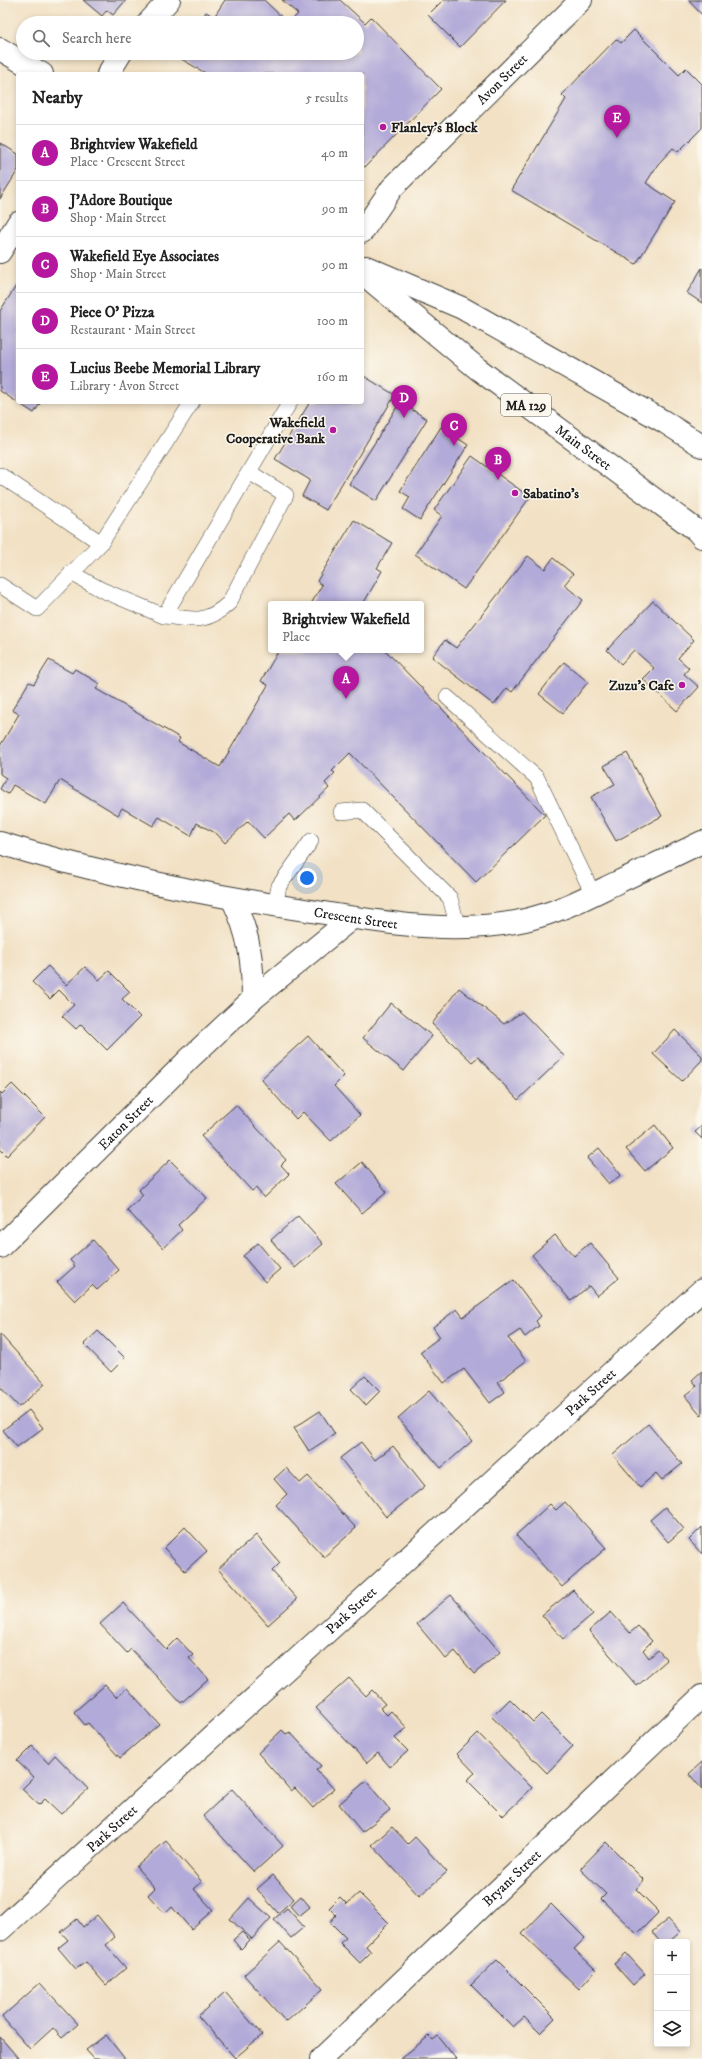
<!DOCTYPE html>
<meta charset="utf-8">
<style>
:root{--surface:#fff;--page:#f2f2f2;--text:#222;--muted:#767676;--line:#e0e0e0;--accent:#b5179e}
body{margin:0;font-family:"IM FELL DW Pica",serif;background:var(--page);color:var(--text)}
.controls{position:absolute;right:12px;bottom:12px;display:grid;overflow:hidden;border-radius:4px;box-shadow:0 2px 6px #0003}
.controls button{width:36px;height:36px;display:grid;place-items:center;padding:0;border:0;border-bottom:1px solid var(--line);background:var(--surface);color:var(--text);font:20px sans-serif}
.you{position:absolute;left:307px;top:878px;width:14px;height:14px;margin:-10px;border:3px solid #fff;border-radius:50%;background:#1a73e8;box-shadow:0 0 0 6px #1a73e833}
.badge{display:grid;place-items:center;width:26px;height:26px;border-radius:50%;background:var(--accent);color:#fff;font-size:13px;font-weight:700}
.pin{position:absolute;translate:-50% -33px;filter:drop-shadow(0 1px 2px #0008)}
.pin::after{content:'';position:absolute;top:21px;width:14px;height:12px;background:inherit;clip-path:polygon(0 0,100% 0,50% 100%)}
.popup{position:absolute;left:268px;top:601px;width:156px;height:52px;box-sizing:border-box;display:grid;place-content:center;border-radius:4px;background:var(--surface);filter:drop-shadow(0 1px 3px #0005);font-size:13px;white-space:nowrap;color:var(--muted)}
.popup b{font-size:15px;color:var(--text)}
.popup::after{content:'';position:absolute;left:50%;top:100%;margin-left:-8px;border:8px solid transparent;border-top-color:var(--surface)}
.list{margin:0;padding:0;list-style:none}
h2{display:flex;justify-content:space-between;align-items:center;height:52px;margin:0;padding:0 16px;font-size:17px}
h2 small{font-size:13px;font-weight:400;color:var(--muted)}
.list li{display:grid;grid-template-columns:26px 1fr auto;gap:12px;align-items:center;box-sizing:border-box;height:56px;padding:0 16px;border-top:1px solid var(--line)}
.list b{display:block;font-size:15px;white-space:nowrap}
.list p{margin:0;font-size:13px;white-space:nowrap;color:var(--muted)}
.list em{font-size:13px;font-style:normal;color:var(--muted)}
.icon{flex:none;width:22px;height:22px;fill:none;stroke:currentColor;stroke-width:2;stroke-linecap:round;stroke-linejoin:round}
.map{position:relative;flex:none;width:702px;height:2059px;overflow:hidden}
.search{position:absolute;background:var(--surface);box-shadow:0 2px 6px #0003;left:16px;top:16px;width:348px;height:44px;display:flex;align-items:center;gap:10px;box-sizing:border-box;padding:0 14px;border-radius:22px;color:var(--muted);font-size:15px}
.panel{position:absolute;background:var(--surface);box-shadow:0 2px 6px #0003;left:16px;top:72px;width:348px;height:332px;border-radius:4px}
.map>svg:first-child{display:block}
.building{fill:#b2aad8}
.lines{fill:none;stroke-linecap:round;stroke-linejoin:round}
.lane-casing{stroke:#3c3a35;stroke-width:16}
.street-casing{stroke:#3c3a35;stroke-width:24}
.secondary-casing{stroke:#3c3a35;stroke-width:24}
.primary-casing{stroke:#3c3a35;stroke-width:24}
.lane{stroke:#fff;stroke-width:15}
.street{stroke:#fff;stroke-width:22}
.secondary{stroke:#fff;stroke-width:22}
.primary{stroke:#fff;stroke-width:22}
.poi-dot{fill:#b5179e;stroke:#fbf7ec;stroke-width:1.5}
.labels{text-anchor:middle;stroke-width:3;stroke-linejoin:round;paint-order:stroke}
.shield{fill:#fbf7ec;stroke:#5f5e5a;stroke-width:1}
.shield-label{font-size:13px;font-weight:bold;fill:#1c1c1c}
.street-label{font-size:14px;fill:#1c1c1c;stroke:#fbf7ec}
.poi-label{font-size:14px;font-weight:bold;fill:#1c1c1c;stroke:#fbf7ec;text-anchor:start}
</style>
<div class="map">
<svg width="702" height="2059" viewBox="0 0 702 2059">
<rect width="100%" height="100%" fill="#fbf7ec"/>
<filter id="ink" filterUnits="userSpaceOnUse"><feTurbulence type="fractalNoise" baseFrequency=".025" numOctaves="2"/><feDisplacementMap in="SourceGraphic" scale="8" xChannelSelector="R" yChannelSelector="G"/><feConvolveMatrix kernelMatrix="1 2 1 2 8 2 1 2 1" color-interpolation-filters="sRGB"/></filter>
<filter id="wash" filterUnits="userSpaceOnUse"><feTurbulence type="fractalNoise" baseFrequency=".012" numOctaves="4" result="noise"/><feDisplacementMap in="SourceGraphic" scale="16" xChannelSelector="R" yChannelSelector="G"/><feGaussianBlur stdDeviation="0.9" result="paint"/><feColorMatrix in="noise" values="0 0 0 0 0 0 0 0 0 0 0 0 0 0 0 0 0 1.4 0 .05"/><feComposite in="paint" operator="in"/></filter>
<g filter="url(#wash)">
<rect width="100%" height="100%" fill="#f2e1c4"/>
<g id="blocks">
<path class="building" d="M 83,0 L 126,0 L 113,15 L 107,10 L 102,16 Z
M 225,0 L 264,0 L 288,23 L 200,23 L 206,12 L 214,17 Z
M 282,0 L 340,0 L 365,23 L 371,17 L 441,89 L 365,167 L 362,165 L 362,74 L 207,74 L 178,57 L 181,53 L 357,53 L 357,23 L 289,23 L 298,14 Z
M 443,0 L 506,0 L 460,47 L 428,15 Z
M 688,0 L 702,0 L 702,15 Z
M 634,30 L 679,75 L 686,68 L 702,84 L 702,128 L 678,152 L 673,148 L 658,164 L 646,183 L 675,202 L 636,264 L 511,190 L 566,99 L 562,95 L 616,39 L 621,43 Z
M 0,143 L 18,154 L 18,170 L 0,199 Z
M 702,268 L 702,303 L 687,293 Z
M 18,283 L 18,402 L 41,402 L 34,413 L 0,391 L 0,311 Z
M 362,375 L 395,395 L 326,510 L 302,496 L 310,480 L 275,459 L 310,402 L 362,402 Z
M 400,402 L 427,419 L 376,501 L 349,484 Z
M 441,427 L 468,445 L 420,520 L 403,509 L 410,497 L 400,491 Z
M 472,456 L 530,497 L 464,589 L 415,554 L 442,516 L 434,510 Z
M 354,520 L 392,543 L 377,568 L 382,571 L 363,604 L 311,604 L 322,585 L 317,581 Z
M 528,556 L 545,569 L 553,558 L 573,574 L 564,585 L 583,600 L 512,692 L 507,688 L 494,705 L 432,657 L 445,640 L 456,648 Z
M 653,601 L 694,640 L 678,658 L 689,668 L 684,674 L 699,687 L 677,711 L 643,679 L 654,668 L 634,650 L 621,664 L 607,650 Z
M 279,650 L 385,650 L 545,815 L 476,882 L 350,753 L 332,771 L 335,773 L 325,783 L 329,788 L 295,821 L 289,814 L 264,838 L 248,821 L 225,843 L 217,834 L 197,823 L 191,836 L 159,817 L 153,826 L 122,808 L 118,815 L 60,780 L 46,804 L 13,785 L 8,794 L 0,789 L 6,778 L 0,774 L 0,746 L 19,714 L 12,710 L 29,682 L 34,684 L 49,660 L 72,673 L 75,669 L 100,684 L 96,689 L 180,738 L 178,742 L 220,767 L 268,685 L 261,681 Z
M 564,662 L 588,682 L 563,713 L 539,694 Z
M 627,753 L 662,816 L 616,841 L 591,797 L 615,784 L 604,766 Z
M 48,966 L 66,985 L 85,967 L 99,980 L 109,971 L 130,992 L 122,999 L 140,1017 L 107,1050 L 81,1024 L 76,1029 L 62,1016 L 74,1005 L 59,990 L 50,999 L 32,982 Z
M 459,988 L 504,1024 L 522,1012 L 564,1056 L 518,1100 L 478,1057 L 472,1062 L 432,1024 Z
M 391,1003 L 432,1036 L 404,1071 L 363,1038 Z
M 675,1030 L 702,1056 L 702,1060 L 682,1081 L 653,1054 Z
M 308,1036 L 344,1076 L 334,1086 L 360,1115 L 331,1141 L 303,1112 L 296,1119 L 261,1079 Z
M 12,1084 L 45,1117 L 7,1156 L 0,1149 L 0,1092 L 2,1094 Z
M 236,1105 L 286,1160 L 281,1165 L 289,1174 L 264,1198 L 256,1188 L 252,1191 L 201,1136 Z
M 655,1125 L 673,1148 L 645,1171 L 626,1149 Z
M 702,1126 L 702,1139 L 695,1132 Z
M 599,1148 L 621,1175 L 609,1184 L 587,1158 Z
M 170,1160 L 207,1198 L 178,1225 L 182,1230 L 163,1248 L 127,1210 L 143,1195 L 139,1190 Z
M 362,1162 L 387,1192 L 362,1213 L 336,1184 Z
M 298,1216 L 323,1244 L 295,1268 L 271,1240 Z
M 555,1235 L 574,1256 L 590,1243 L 619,1278 L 597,1296 L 589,1286 L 571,1301 L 532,1255 Z
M 93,1240 L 119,1270 L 97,1290 L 92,1285 L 75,1301 L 57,1282 L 75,1266 L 70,1260 Z
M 258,1243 L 280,1269 L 265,1282 L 243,1256 Z
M 514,1280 L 541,1316 L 536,1321 L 539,1326 L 525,1337 L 520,1330 L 508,1338 L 526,1361 L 498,1382 L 505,1392 L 490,1403 L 464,1369 L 444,1383 L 420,1352 L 440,1337 L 433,1327 L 457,1309 L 463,1317 Z
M 98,1331 L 125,1358 L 111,1372 L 84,1344 Z
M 0,1334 L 45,1384 L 19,1407 L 0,1387 Z
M 702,1371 L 702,1416 L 685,1396 L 697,1386 L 692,1380 Z
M 365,1376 L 380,1391 L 366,1405 L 351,1389 Z
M 429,1391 L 472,1441 L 441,1468 L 398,1418 Z
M 29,1410 L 43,1428 L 17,1447 L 3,1430 Z
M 320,1411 L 335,1434 L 309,1451 L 294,1428 Z
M 648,1424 L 682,1464 L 662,1480 L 656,1473 L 640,1487 L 613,1455 Z
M 361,1442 L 375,1460 L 393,1446 L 425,1486 L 386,1517 L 340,1458 Z
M 286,1468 L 300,1483 L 308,1476 L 356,1528 L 324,1557 L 276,1505 L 287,1494 L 274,1479 Z
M 565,1502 L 606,1548 L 562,1587 L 516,1535 L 550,1504 L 556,1510 Z
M 665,1507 L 684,1529 L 668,1542 L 650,1520 Z
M 185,1527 L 207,1551 L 185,1571 L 164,1548 Z
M 702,1527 L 702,1554 L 689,1540 Z
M 256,1535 L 280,1563 L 272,1571 L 297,1599 L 268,1625 L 218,1569 Z
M 573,1590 L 593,1614 L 563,1639 L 542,1615 Z
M 451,1595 L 500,1652 L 474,1674 L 455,1651 L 446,1659 L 417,1624 Z
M 123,1603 L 166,1649 L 177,1638 L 193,1655 L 189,1658 L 208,1679 L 181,1703 L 131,1649 L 127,1653 L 100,1624 Z
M 611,1612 L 630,1633 L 638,1626 L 652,1641 L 643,1650 L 649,1658 L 658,1650 L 667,1660 L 637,1686 L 589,1631 Z
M 349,1678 L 366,1696 L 372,1690 L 385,1704 L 380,1708 L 387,1715 L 391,1711 L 407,1728 L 395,1738 L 408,1751 L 390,1767 L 378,1753 L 367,1763 L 316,1708 Z
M 105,1685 L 116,1697 L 127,1688 L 159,1724 L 120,1758 L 88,1723 L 85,1725 L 74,1712 Z
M 510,1699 L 533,1722 L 541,1714 L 573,1746 L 547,1773 L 492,1717 Z
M 282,1730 L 286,1734 L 290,1732 L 321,1766 L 316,1770 L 334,1789 L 313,1808 L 295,1788 L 291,1791 L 258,1753 Z
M 478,1733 L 532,1788 L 503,1816 L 467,1780 L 475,1773 L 457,1754 Z
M 32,1746 L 48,1763 L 55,1755 L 88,1789 L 61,1814 L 45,1799 L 39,1805 L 22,1789 L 34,1777 L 17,1761 Z
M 702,1762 L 702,1789 L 689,1774 Z
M 366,1781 L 390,1810 L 362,1832 L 339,1804 Z
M 232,1789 L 283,1846 L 254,1872 L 203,1816 Z
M 392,1827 L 408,1844 L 415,1837 L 447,1872 L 419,1896 L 372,1845 Z
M 166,1841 L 202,1882 L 194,1889 L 213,1910 L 191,1929 L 172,1907 L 165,1914 L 148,1895 L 155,1888 L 136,1867 Z
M 606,1842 L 644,1880 L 636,1889 L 659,1912 L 637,1934 L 601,1899 L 606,1894 L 580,1869 Z
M 273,1875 L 294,1899 L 278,1913 L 257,1889 Z
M 359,1893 L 389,1923 L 366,1946 L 371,1952 L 360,1963 L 340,1943 L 346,1938 L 330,1922 L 336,1915 L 329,1908 L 340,1897 L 347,1904 Z
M 301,1896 L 310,1907 L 299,1916 L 290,1906 Z
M 249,1898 L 271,1918 L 252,1939 L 230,1919 Z
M 551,1904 L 585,1938 L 574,1949 L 596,1970 L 579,1989 L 522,1934 Z
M 287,1908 L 304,1927 L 291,1938 L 274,1919 Z
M 97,1915 L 115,1937 L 106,1945 L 126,1968 L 106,1985 L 86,1962 L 76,1969 L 58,1948 L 68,1940 L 61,1932 L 77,1919 L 83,1927 Z
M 668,1919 L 680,1932 L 669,1942 L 660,1942 L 652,1932 Z
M 242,1932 L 250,1940 L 241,1949 L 233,1940 Z
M 280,1942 L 323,1989 L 286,2022 L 244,1975 Z
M 626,1953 L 645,1974 L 633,1985 L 614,1964 Z
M 497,1960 L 555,2018 L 540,2033 L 524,2017 L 513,2027 L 471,1985 Z
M 40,1983 L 78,2024 L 62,2038 L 53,2028 L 30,2049 L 2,2017 Z
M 225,1992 L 262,2035 L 235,2058 L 198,2016 Z
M 106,2035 L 125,2059 L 94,2059 L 86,2050 Z
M 429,2036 L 433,2040 L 438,2036 L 456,2059 L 400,2059 Z
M 0,2037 L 19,2059 L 0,2059 Z"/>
</g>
</g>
<g filter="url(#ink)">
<use href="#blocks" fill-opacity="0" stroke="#3c3a35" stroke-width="1"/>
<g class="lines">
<g class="lane-casing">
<path id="lane" d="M 0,475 L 101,543
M 71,573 L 102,590 L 164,616 L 290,402
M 0,585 L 37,609 L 101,543 L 192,402
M 164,616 C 193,619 205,625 229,603 L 286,495 L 249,472
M 447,697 L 537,778 L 593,894
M 341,812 L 362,810 L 450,898 L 458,928
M 275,906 L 279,886 L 311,841"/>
</g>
<g class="street-casing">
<g id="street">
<path d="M 148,23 L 169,0"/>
<path d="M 108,74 L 121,53"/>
<path id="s1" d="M 362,232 L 392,188 L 581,0"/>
<path d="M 0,252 L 18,223"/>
<path d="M 233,900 C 249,934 253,961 253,999"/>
<path id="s2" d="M 0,1247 L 190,1058 L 253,999 L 352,918"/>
<path id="s3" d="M 0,1930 L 702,1290"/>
<path id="s4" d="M 321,2059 L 702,1696"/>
</g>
</g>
<g class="secondary-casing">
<g id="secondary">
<path id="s5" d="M 0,843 C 102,875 206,895 311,911 C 382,922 453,936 525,920 C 557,913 587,897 616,883 C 645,869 674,856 702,842"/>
</g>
</g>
<g class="primary-casing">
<g id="primary">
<path d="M 0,49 L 42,74"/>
<path d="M 366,267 L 462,308 L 663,421 L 702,446"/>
<path id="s6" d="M 362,273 L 478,369 L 696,530 L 702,537"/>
</g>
</g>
<use href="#lane" class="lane"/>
<use href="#street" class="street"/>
<use href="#secondary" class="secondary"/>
<use href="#primary" class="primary"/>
</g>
</g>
<g class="poi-dot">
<circle cx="383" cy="127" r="4"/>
<circle cx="333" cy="430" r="4"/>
<circle cx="515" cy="493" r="4"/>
<circle cx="682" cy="685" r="4"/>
</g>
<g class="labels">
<rect class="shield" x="501" y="394" width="50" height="22" rx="3"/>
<g class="shield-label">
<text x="526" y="410">MA 129</text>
</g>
<g class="street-label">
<text dy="5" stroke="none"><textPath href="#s1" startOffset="208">Avon Street</textPath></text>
<text dy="5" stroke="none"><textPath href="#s6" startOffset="282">Main Street</textPath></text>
<text dy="5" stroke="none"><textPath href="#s5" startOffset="364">Crescent Street</textPath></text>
<text dy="5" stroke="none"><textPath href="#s2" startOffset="177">Eaton Street</textPath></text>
<text dy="5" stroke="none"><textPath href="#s3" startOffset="799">Park Street</textPath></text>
<text dy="5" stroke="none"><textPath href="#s3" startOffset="475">Park Street</textPath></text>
<text dy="5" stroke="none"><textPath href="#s3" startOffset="151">Park Street</textPath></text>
<text dy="5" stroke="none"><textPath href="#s4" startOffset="263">Bryant Street</textPath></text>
</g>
<g class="poi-label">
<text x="391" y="132">Flanley's Block</text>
<text x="325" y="427" text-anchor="end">Wakefield<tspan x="325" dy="16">Cooperative Bank</tspan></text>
<text x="523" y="498">Sabatino's</text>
<text x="674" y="690" text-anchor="end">Zuzu's Cafe</text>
</g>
</g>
</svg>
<div class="controls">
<button>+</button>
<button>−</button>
<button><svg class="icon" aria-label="layers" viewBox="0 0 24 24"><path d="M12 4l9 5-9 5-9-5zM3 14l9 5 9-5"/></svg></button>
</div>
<div class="you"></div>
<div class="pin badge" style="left:346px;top:699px">A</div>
<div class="popup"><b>Brightview Wakefield</b>Place</div>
<div class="pin badge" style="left:498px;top:480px">B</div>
<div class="pin badge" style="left:454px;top:446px">C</div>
<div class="pin badge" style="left:404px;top:418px">D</div>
<div class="pin badge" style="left:617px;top:138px">E</div>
<div class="search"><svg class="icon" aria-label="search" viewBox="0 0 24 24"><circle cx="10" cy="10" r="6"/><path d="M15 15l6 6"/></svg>Search here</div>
<section class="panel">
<h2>Nearby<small>5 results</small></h2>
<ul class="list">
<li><span class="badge">A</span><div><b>Brightview Wakefield</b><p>Place · Crescent Street</p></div><em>40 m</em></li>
<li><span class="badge">B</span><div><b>J'Adore Boutique</b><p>Shop · Main Street</p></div><em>90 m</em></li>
<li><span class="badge">C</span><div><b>Wakefield Eye Associates</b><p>Shop · Main Street</p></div><em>90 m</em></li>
<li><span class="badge">D</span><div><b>Piece O' Pizza</b><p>Restaurant · Main Street</p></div><em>100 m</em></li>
<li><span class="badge">E</span><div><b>Lucius Beebe Memorial Library</b><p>Library · Avon Street</p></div><em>160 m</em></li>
</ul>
</section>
</div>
